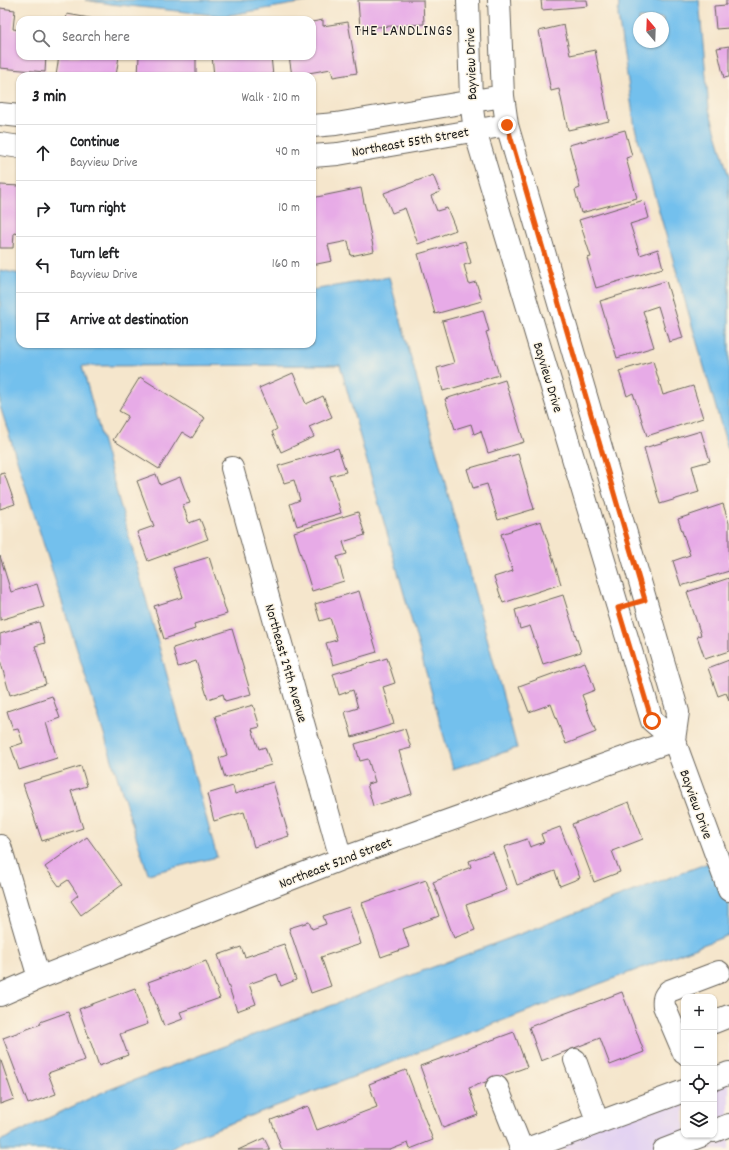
<!DOCTYPE html>
<meta charset="utf-8">
<style>
:root{--surface:#fff;--page:#f6f6f6;--text:#202124;--muted:#757577;--line:#e0e0e0}
body{margin:0;font-family:Dekko,sans-serif;background:var(--page);color:var(--text)}
.controls{position:absolute;right:12px;bottom:12px;display:grid;overflow:hidden;border-radius:8px;box-shadow:0 1px 3px #0004}
.controls button{width:36px;height:36px;display:grid;place-items:center;padding:0;border:0;border-bottom:1px solid var(--line);background:var(--surface);color:var(--text);font:20px sans-serif}
.compass{position:absolute;left:633px;top:12px;width:36px;height:36px;border-radius:50%;background:var(--surface);box-shadow:0 1px 3px #0004;rotate:341deg}
.stop{position:absolute;width:12px;height:12px;margin:-9px;border:3px solid #ea580c;border-radius:50%;background:#fff}
.stop.end{background:#ea580c;border-color:#fff;box-shadow:0 1px 4px #0008}
.list{margin:0;padding:0;list-style:none}
h2{display:flex;justify-content:space-between;align-items:center;height:52px;margin:0;padding:0 16px;font-size:17px}
h2 small{font-size:13px;font-weight:400;color:var(--muted)}
.list li{display:grid;grid-template-columns:26px 1fr auto;gap:12px;align-items:center;box-sizing:border-box;height:56px;padding:0 16px;border-top:1px solid var(--line)}
.list b{display:block;font-size:15px;white-space:nowrap}
.list p{margin:0;font-size:13px;white-space:nowrap;color:var(--muted)}
.list em{font-size:13px;font-style:normal;color:var(--muted)}
.icon{flex:none;width:22px;height:22px;fill:none;stroke:currentColor;stroke-width:2;stroke-linecap:round;stroke-linejoin:round}
.map{position:relative;flex:none;width:729px;height:1150px;overflow:hidden}
.search{position:absolute;background:var(--surface);box-shadow:0 1px 3px #0004;left:16px;top:16px;width:300px;height:44px;display:flex;align-items:center;gap:10px;box-sizing:border-box;padding:0 14px;border-radius:12px;color:var(--muted);font-size:15px}
.panel{position:absolute;background:var(--surface);box-shadow:0 1px 3px #0004;left:16px;top:72px;width:300px;height:276px;border-radius:12px}
.map>svg:first-child{display:block}
.built{fill:#e3d3f2}
.water{fill:#73c0ed;stroke:#486e84;fill-rule:evenodd}
.building{fill:#e7abe7}
.lines{fill:none;stroke-linecap:round;stroke-linejoin:round}
.minor-casing{stroke:#68635a;stroke-width:24}
.minor{stroke:#fff;stroke-width:22}
.route{stroke:#ea580c;stroke-width:5}
.labels{text-anchor:middle;stroke-width:3;stroke-linejoin:round;paint-order:stroke}
.street-label{font-size:14px;fill:#1c1c1c;stroke:#fcf5e5}
.neighbourhood-label{font-size:15px;letter-spacing:1px;fill:#1c1c1c;stroke:#fcf5e5}
</style>
<div class="map">
<svg width="729" height="1150" viewBox="0 0 729 1150">
<rect width="100%" height="100%" fill="#fcf5e5"/>
<filter id="ink" filterUnits="userSpaceOnUse"><feTurbulence type="fractalNoise" baseFrequency=".025" numOctaves="2"/><feDisplacementMap in="SourceGraphic" scale="8" xChannelSelector="R" yChannelSelector="G"/><feConvolveMatrix kernelMatrix="1 2 1 2 8 2 1 2 1" color-interpolation-filters="sRGB"/></filter>
<filter id="wash" filterUnits="userSpaceOnUse"><feTurbulence type="fractalNoise" baseFrequency=".012" numOctaves="4" result="noise"/><feDisplacementMap in="SourceGraphic" scale="16" xChannelSelector="R" yChannelSelector="G"/><feGaussianBlur stdDeviation="0.9" result="paint"/><feColorMatrix in="noise" values="0 0 0 0 0 0 0 0 0 0 0 0 0 0 0 0 0 1.4 0 .05"/><feComposite in="paint" operator="in"/></filter>
<g filter="url(#wash)">
<rect width="100%" height="100%" fill="#f5e6cc"/>
<path class="built" d="M 729,1075 L 729,1150 L 524,1150 L 684,1091 L 684,1135 L 714,1135 L 714,1080 Z"/>
<path class="water" d="M 85,0 L 317,0 L 224,16 L 111,4 Z
M 619,0 L 699,0 L 709,109 L 729,177 L 729,453 L 635,128 L 618,15 ZM 639,18 L 663,18 L 663,42 L 639,42 Z
M 0,270 L 20,274 L 20,344 L 312,344 L 312,290 L 389,277 L 517,748 L 453,769 L 340,365 L 82,366 L 217,857 L 148,874 L 0,406 Z
M 729,855 L 729,935 L 181,1142 L 170,1150 L 0,1150 L 0,1141 L 103,1092 Z"/>
<g id="blocks">
<path class="building" d="M 358,0 L 423,0 L 424,24 L 360,28 Z
M 541,0 L 587,0 L 588,6 L 542,10 Z
M 726,0 L 729,0 L 729,28 L 716,29 L 714,6 L 726,5 Z
M 0,8 L 15,10 L 13,29 L 20,30 L 20,56 L 46,56 L 45,72 L 0,68 Z
M 67,14 L 95,19 L 95,20 L 66,20 Z
M 323,20 L 323,26 L 348,22 L 357,73 L 333,77 L 331,69 L 292,76 L 289,56 L 312,56 L 312,22 Z
M 564,25 L 570,55 L 595,50 L 609,121 L 568,130 L 559,89 L 551,91 L 539,31 Z
M 729,46 L 729,77 L 724,78 L 717,48 Z
M 59,56 L 119,56 L 116,76 L 56,76 Z
M 139,56 L 196,56 L 196,76 L 138,76 Z
M 212,56 L 271,56 L 273,76 L 214,76 Z
M 625,130 L 632,156 L 626,158 L 637,198 L 581,213 L 575,190 L 580,188 L 569,145 Z
M 433,175 L 440,192 L 431,196 L 437,211 L 447,208 L 456,230 L 418,244 L 405,208 L 392,213 L 384,193 Z
M 0,185 L 20,186 L 20,234 L 14,233 L 13,248 L 0,248 Z
M 361,188 L 374,251 L 351,256 L 348,241 L 328,245 L 332,261 L 312,265 L 312,198 Z
M 644,200 L 649,218 L 630,224 L 640,255 L 658,249 L 663,268 L 596,288 L 587,258 L 591,257 L 579,220 Z
M 465,241 L 471,263 L 464,265 L 469,284 L 476,282 L 482,301 L 435,314 L 418,254 Z
M 666,281 L 683,338 L 669,342 L 658,306 L 643,311 L 654,347 L 617,358 L 600,301 Z
M 483,310 L 489,331 L 486,332 L 499,375 L 443,391 L 437,368 L 454,363 L 442,321 Z
M 653,361 L 663,395 L 693,386 L 703,418 L 647,436 L 633,393 L 627,396 L 619,371 Z
M 293,373 L 306,404 L 323,396 L 332,417 L 309,427 L 314,437 L 281,452 L 272,432 L 277,429 L 259,388 Z
M 140,377 L 205,418 L 192,438 L 182,432 L 159,469 L 113,440 L 128,416 L 119,411 Z
M 505,380 L 524,442 L 488,453 L 481,431 L 474,434 L 471,424 L 455,429 L 445,399 Z
M 701,431 L 710,461 L 692,466 L 699,492 L 660,504 L 644,448 Z
M 338,448 L 346,472 L 330,476 L 341,513 L 297,526 L 290,504 L 300,500 L 294,480 L 284,483 L 278,466 Z
M 518,454 L 534,509 L 498,520 L 487,484 L 473,488 L 467,469 Z
M 4,473 L 15,504 L 0,509 L 0,474 Z
M 156,474 L 160,485 L 180,477 L 190,503 L 183,505 L 189,523 L 200,519 L 208,539 L 148,561 L 137,532 L 154,526 L 137,481 Z
M 723,504 L 729,523 L 729,571 L 681,586 L 673,561 L 690,555 L 678,519 Z
M 358,512 L 365,535 L 343,542 L 347,554 L 337,557 L 344,581 L 312,591 L 294,532 Z
M 541,521 L 561,584 L 503,603 L 494,577 L 513,571 L 501,534 Z
M 0,556 L 11,592 L 37,584 L 44,607 L 0,620 Z
M 209,557 L 227,614 L 194,624 L 195,629 L 164,639 L 154,606 L 183,597 L 173,568 Z
M 729,578 L 729,651 L 705,659 L 697,636 L 701,635 L 687,592 Z
M 359,591 L 377,652 L 333,665 L 326,643 L 337,640 L 330,618 L 320,621 L 315,604 Z
M 563,595 L 581,652 L 543,664 L 530,626 L 520,629 L 515,610 Z
M 39,622 L 45,643 L 35,646 L 46,684 L 10,695 L 0,660 L 0,634 Z
M 232,629 L 251,694 L 225,701 L 223,694 L 208,699 L 196,661 L 178,667 L 173,648 Z
M 387,658 L 395,683 L 383,687 L 394,724 L 352,737 L 345,712 L 358,708 L 353,690 L 339,695 L 333,674 Z
M 729,660 L 729,700 L 726,693 L 718,696 L 708,668 Z
M 585,662 L 595,690 L 582,695 L 596,732 L 566,744 L 551,704 L 529,712 L 519,686 Z
M 52,696 L 60,718 L 46,723 L 57,758 L 19,770 L 11,747 L 23,743 L 18,729 L 13,730 L 7,711 Z
M 253,705 L 260,727 L 252,729 L 259,749 L 265,747 L 271,765 L 225,778 L 219,758 L 227,755 L 215,716 Z
M 405,729 L 411,748 L 399,751 L 412,794 L 373,806 L 367,784 L 375,782 L 368,759 L 360,761 L 355,744 Z
M 81,766 L 87,786 L 71,791 L 83,828 L 42,841 L 23,784 Z
M 273,782 L 289,836 L 254,847 L 244,812 L 214,821 L 207,794 L 233,786 L 235,794 Z
M 629,802 L 643,839 L 612,851 L 620,872 L 594,882 L 572,824 Z
M 560,827 L 580,878 L 560,886 L 555,871 L 517,885 L 504,847 L 527,839 L 530,847 L 544,842 L 541,834 Z
M 87,837 L 122,885 L 81,915 L 71,901 L 78,895 L 68,880 L 59,886 L 45,867 Z
M 493,852 L 507,890 L 466,905 L 475,930 L 454,938 L 433,882 L 471,867 L 469,861 Z
M 426,880 L 439,916 L 403,929 L 409,947 L 381,957 L 362,903 Z
M 349,907 L 361,944 L 321,957 L 331,986 L 311,993 L 289,928 L 309,922 L 312,929 L 326,924 L 323,916 Z
M 284,944 L 296,980 L 281,986 L 277,974 L 249,984 L 256,1004 L 237,1011 L 218,955 L 241,947 L 245,957 Z
M 206,961 L 220,998 L 180,1012 L 183,1019 L 164,1026 L 148,982 Z
M 135,988 L 148,1024 L 120,1034 L 128,1055 L 99,1066 L 79,1009 Z
M 622,992 L 644,1052 L 610,1065 L 600,1038 L 541,1061 L 529,1027 Z
M 68,1012 L 85,1060 L 48,1073 L 56,1094 L 28,1104 L 3,1038 L 41,1024 L 40,1022 Z
M 514,1032 L 527,1067 L 469,1088 L 478,1115 L 443,1128 L 420,1066 Z
M 0,1058 L 14,1099 L 0,1104 Z
M 406,1070 L 433,1140 L 410,1149 L 408,1143 L 390,1150 L 282,1150 L 271,1120 L 308,1106 L 317,1130 L 377,1107 L 369,1084 Z
M 264,1138 L 270,1150 L 238,1150 Z"/>
</g>
</g>
<g filter="url(#ink)">
<use href="#blocks" fill-opacity="0" stroke="#68635a" stroke-width="1"/>
<g class="lines">
<g class="minor-casing">
<path id="minor" d="M 468,0 L 471,101 L 475,131 L 652,721 L 674,740
M 499,0 L 503,96 L 507,125 L 678,712 L 674,740 L 729,890
M 0,114 L 20,116
M 312,126 L 336,124 L 503,96
M 0,144 L 20,147
M 312,156 L 338,154 L 507,125
M 232,468 L 341,859
M 0,846 L 39,978
M 0,995 L 39,978 L 341,859 L 674,740
M 714,1022 L 729,1016
M 684,1053 L 664,1006 C 663,999 664,996 669,991 L 719,972
M 575,1060 L 598,1123
M 714,1079 L 729,1073
M 497,1087 L 522,1150
M 714,1131 L 729,1125
M 524,1150 L 684,1091
M 664,1150 L 703,1135"/>
</g>
<use href="#minor" class="minor"/>
</g>
</g>
<g class="lines" filter="url(#ink)">
<path class="route" d="M 507,125 L 645,600 L 618,608 L 652,721"/>
</g>
<g class="labels">
<g class="street-label">
<text transform="translate(470 64) rotate(-92)" y="5">Bayview Drive</text>
<text transform="translate(410 141) rotate(-10)" y="5">Northeast 55th Street</text>
<text transform="translate(549 377) rotate(73)" y="5">Bayview Drive</text>
<text transform="translate(287 663) rotate(74)" y="5">Northeast 29th Avenue</text>
<text transform="translate(697 804) rotate(70)" y="5">Bayview Drive</text>
<text transform="translate(335 862) rotate(-21)" y="5">Northeast 52nd Street</text>
</g>
<g class="neighbourhood-label">
<text x="404" y="35">THE LANDLINGS</text>
</g>
</g>
</svg>
<div class="controls">
<button>+</button>
<button>−</button>
<button><svg class="icon" aria-label="locate" viewBox="0 0 24 24"><circle cx="12" cy="12" r="6"/><path d="M12 2v4M12 18v4M2 12h4M18 12h4"/></svg></button>
<button><svg class="icon" aria-label="layers" viewBox="0 0 24 24"><path d="M12 4l9 5-9 5-9-5zM3 14l9 5 9-5"/></svg></button>
</div>
<svg class="compass" viewBox="-18 -18 36 36"><path d="M0-13l5 13h-10z" fill="#e53935"/><path d="M0 13l5-13h-10z" fill="#757577"/></svg>
<div class="stop" style="left:652px;top:721px"></div>
<div class="stop end" style="left:507px;top:125px"></div>
<div class="search"><svg class="icon" aria-label="search" viewBox="0 0 24 24"><circle cx="10" cy="10" r="6"/><path d="M15 15l6 6"/></svg>Search here</div>
<section class="panel">
<h2>3 min<small>Walk · 210 m</small></h2>
<ul class="list">
<li><svg class="icon" aria-label="ahead" viewBox="0 0 24 24"><path d="M12 20V5M6 11l6-6 6 6"/></svg><div><b>Continue</b><p>Bayview Drive</p></div><em>40 m</em></li>
<li><svg class="icon" aria-label="right" viewBox="0 0 24 24"><path d="M7 20v-9h11M14 6l5 5-5 5"/></svg><div><b>Turn right</b></div><em>10 m</em></li>
<li><svg class="icon" aria-label="left" viewBox="0 0 24 24"><path d="M17 20v-9H6M10 6l-5 5 5 5"/></svg><div><b>Turn left</b><p>Bayview Drive</p></div><em>160 m</em></li>
<li><svg class="icon" aria-label="arrive" viewBox="0 0 24 24"><path d="M6 21V4h12l-3 4 3 4H6"/></svg><div><b>Arrive at destination</b></div></li>
</ul>
</section>
</div>
